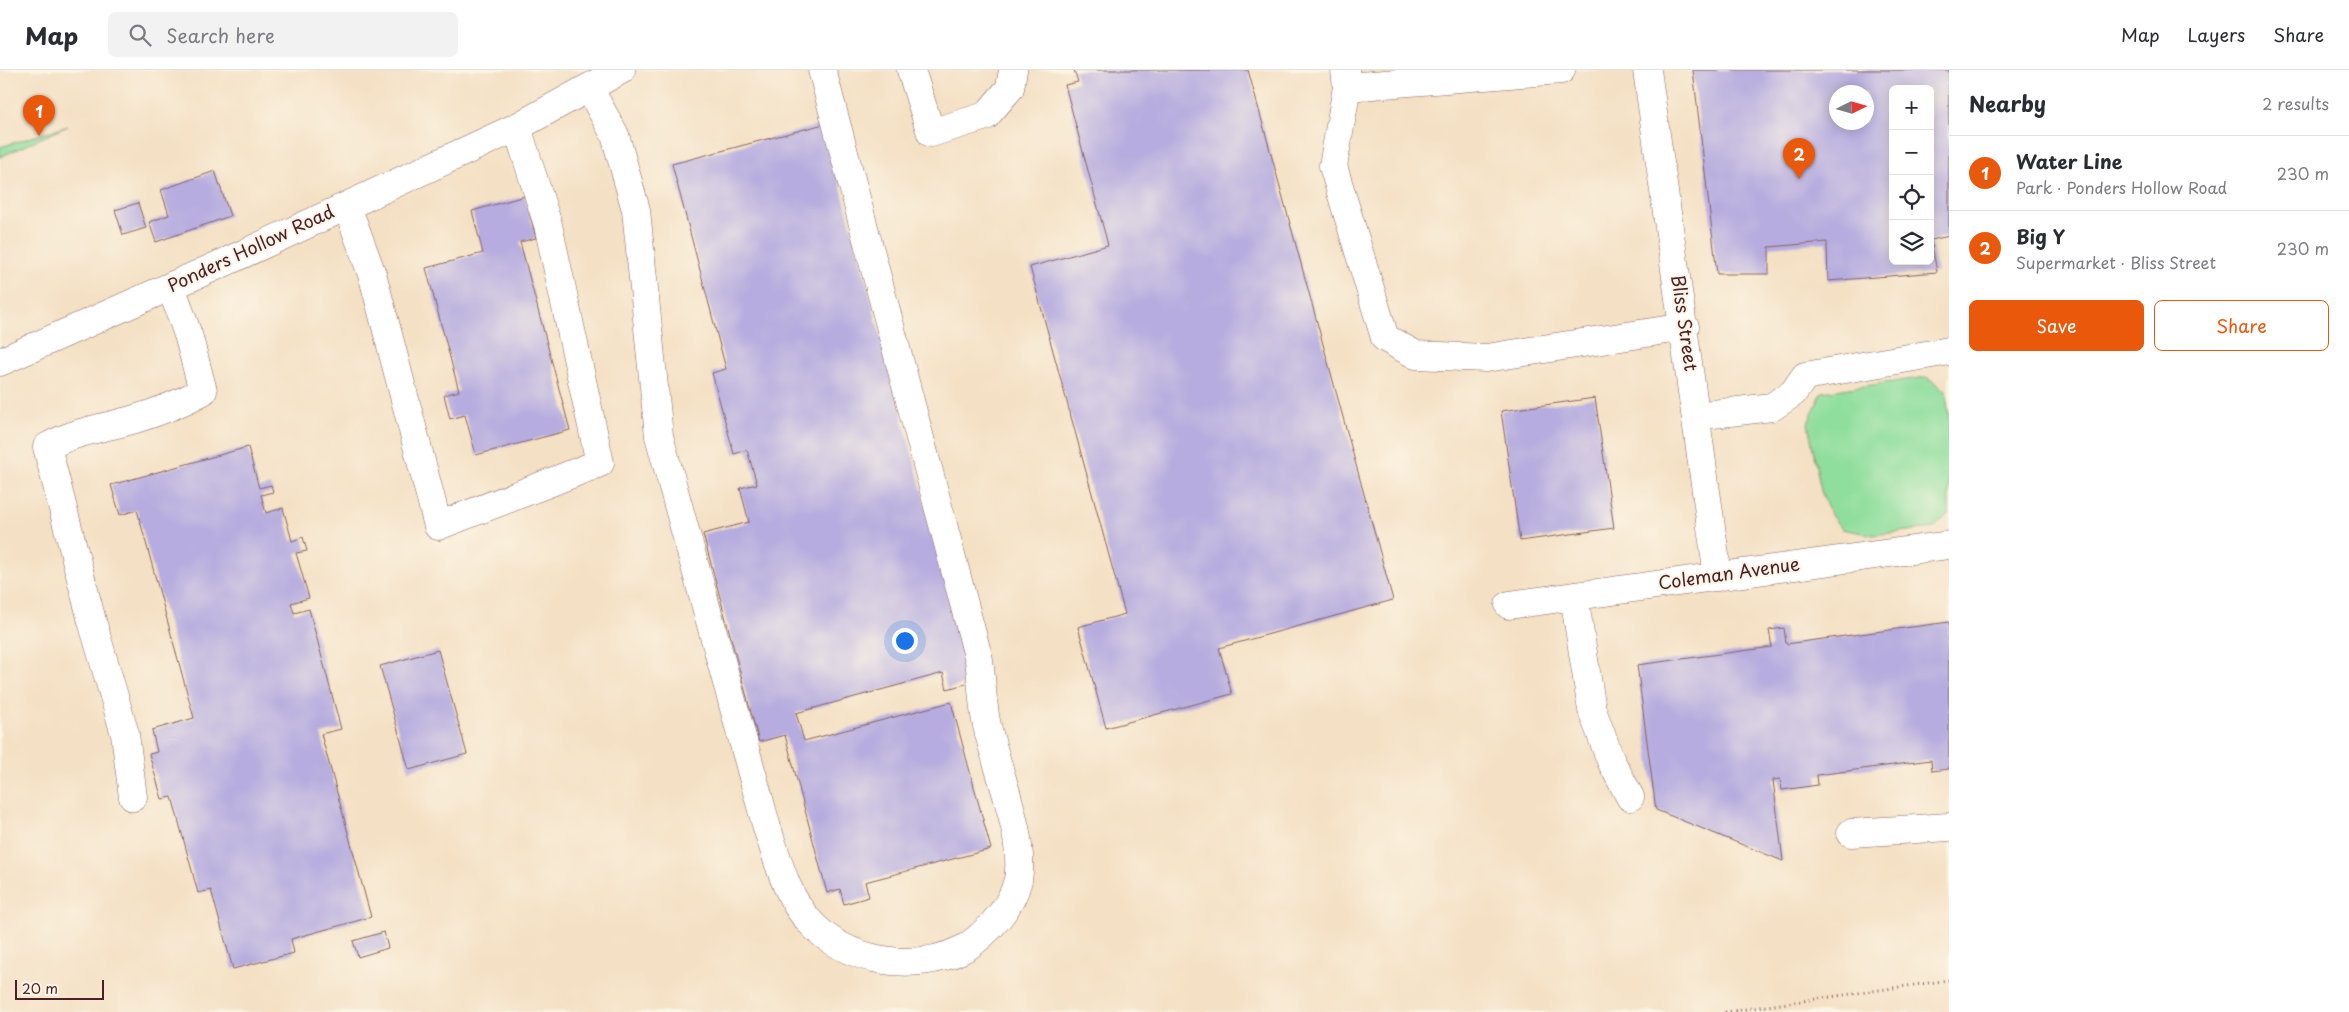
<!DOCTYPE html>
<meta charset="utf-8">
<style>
:root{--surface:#fff;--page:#f2f2f3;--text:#2b2b33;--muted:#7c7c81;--line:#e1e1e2;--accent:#ea580c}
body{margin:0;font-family:"Playpen Sans",sans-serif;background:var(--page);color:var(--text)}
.controls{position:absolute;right:15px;top:15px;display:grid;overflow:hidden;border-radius:8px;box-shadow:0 2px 12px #0003}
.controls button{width:45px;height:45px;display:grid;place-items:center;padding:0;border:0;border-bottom:1px solid var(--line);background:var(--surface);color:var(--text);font:25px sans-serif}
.compass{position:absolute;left:1829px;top:15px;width:45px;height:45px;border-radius:50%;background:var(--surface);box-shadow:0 2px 12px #0003;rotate:85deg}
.scale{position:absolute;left:15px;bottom:12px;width:89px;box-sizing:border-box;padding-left:5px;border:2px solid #4a1f2b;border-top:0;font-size:14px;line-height:18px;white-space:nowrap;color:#4a1f2b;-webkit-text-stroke:4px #fcf5e5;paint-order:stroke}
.you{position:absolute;left:904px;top:570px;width:18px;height:18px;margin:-12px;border:4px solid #fff;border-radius:50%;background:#1a73e8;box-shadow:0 0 0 8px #1a73e833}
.badge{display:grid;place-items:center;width:32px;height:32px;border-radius:50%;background:var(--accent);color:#fff;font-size:16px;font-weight:700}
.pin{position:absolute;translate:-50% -41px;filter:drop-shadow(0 1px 2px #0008)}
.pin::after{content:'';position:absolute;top:26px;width:18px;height:15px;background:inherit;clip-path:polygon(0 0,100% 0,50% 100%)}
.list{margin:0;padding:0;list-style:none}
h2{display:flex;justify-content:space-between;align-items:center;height:65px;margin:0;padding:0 20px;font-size:21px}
h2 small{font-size:16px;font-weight:400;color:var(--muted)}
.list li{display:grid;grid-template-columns:32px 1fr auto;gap:15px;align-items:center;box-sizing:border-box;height:75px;padding:0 20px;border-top:1px solid var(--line)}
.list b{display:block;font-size:19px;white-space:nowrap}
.list p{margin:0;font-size:16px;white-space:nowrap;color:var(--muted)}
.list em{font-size:16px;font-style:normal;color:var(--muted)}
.actions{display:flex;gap:10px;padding:15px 20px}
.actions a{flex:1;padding:11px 0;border:1px solid var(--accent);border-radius:8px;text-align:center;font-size:18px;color:var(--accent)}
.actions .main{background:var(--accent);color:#fff}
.icon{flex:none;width:28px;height:28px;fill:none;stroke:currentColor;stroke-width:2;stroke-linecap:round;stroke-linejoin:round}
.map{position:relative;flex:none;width:1949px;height:942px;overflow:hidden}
header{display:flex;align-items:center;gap:30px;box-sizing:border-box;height:70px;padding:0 25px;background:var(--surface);border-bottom:1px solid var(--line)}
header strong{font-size:24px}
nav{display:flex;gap:28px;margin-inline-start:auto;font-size:18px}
.search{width:350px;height:45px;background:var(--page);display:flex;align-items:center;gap:12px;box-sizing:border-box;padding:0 18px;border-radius:8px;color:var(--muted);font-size:19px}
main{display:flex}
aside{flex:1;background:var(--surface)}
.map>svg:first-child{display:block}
.green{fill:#8fde9d;stroke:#6c7e64}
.building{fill:#b6acdf;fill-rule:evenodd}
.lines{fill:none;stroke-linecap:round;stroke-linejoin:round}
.minor-casing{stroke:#866361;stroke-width:29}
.path{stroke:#866361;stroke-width:3;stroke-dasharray:1 4;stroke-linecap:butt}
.minor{stroke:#fff;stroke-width:28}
.labels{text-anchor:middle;stroke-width:4;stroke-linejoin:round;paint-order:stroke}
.street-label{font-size:18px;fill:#4a1f2b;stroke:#fcf5e5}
</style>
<header>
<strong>Map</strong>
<div class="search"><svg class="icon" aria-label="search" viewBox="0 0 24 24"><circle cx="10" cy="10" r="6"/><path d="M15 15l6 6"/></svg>Search here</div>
<nav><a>Map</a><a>Layers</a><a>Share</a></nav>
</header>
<main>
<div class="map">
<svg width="1949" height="942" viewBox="0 0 1949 942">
<rect width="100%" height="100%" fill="#fcf5e5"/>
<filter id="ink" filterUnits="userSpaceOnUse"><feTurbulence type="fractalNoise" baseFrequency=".02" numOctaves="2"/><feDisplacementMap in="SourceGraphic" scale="10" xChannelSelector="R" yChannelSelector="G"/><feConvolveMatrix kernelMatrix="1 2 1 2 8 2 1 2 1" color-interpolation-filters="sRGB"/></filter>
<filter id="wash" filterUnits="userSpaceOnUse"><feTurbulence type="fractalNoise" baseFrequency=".0096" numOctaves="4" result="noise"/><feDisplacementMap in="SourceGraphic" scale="20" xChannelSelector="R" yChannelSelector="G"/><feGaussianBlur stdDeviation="1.12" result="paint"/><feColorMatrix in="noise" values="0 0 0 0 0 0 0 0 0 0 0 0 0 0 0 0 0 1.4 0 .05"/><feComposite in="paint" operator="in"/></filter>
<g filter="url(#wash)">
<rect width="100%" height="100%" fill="#f4e0c4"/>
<path class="green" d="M 68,56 L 0,87 L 0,77 Z
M 1927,307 L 1946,321 L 1949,349 L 1949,443 L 1934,458 L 1873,465 L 1842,459 L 1831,445 L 1821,421 L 1808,353 L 1822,322 Z"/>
<g id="blocks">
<path class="building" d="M 1074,0 L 1248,0 L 1393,530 L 1219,578 L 1232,624 L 1106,658 L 1078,557 L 1125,544 L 1030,197 L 1108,175 L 1065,15 L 1078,12 Z
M 1693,0 L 1949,0 L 1949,166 L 1931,170 L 1937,202 L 1828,211 L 1827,172 L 1769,177 L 1769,204 L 1717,204 ZM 1893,19 L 1930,19 L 1930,191 L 1893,191 ZM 1836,22 L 1866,22 L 1866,52 L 1836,52 Z
M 824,54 L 973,612 L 947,619 L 943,603 L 796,643 L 804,671 L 951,632 L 991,779 L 865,812 L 869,827 L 844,834 L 840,819 L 827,823 L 785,665 L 759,672 L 703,464 L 749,452 L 740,418 L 757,414 L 747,380 L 734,384 L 712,303 L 726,299 L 672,94 Z
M 215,101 L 230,146 L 156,172 L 149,152 L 169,145 L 161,120 Z
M 525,126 L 536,168 L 520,172 L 570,360 L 476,385 L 465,345 L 450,349 L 444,325 L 459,321 L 426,198 L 483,183 L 472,141 Z
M 138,133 L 146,158 L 123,165 L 115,140 Z
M 1595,328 L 1614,458 L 1520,471 L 1501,341 Z
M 248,377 L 259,418 L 271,415 L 273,422 L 261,425 L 266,443 L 283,438 L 292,471 L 303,467 L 307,481 L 296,483 L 309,528 L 291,533 L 294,543 L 309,539 L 341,659 L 321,664 L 371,847 L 291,869 L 294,883 L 233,899 L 211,820 L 198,823 L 172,727 L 162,729 L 149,684 L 157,682 L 152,660 L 194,648 L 137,440 L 120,445 L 111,415 Z
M 1949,552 L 1949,699 L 1932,701 L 1931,690 L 1817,705 L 1818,715 L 1782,720 L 1780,709 L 1773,710 L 1783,791 L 1656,740 L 1637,595 L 1772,577 L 1769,560 L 1784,558 L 1786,574 Z
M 438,580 L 467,684 L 409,700 L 380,596 Z
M 384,862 L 388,878 L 358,887 L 353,871 Z"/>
</g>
</g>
<g filter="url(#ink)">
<use href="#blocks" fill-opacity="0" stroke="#866361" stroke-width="1"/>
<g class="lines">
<g class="minor-casing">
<path id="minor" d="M 911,0 L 931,63 L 986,46 L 1010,18 L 1013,0
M 1345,0 L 1347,17 L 1333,96 L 1385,268 L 1416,285 L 1486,288 L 1685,257
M 1647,0 L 1718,507
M 1347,17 L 1561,0
M 589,18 L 615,65 L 636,140 L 659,366 L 767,758 C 778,790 786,826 809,851 C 846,893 915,903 963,879 C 973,874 984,863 992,855 C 1004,842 1014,827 1018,810 C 1026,765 995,696 986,651 C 982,631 982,610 979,590 L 822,0
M 347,136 L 373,207 L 438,456 L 600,393 L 548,155 L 517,57
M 0,292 L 230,190 L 517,57 L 621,0
M 1696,346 L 1772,337 L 1793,323 L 1805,306 L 1949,281
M 1574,526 L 1592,640 L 1611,691 L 1630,727
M 1509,535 L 1949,475
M 133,727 L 125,664 L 92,551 L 47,377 C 75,361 105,358 135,349 C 159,342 181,333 203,321 L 189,268 L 171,216
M 1851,763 L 1949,757"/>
</g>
<path class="path" d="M 1725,942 L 1949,910"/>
<use href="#minor" class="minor"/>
</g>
</g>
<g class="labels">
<g class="street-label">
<text transform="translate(251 179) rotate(-25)" y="6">Ponders Hollow Road</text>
<text transform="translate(1684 253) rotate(82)" y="6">Bliss Street</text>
<text transform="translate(1729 504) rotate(-8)" y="6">Coleman Avenue</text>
</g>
</g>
</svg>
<div class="controls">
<button>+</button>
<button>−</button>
<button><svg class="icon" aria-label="locate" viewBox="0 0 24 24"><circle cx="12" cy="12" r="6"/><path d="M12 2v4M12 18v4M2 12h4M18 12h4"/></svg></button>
<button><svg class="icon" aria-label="layers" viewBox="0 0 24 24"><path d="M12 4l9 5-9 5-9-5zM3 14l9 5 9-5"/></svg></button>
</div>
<svg class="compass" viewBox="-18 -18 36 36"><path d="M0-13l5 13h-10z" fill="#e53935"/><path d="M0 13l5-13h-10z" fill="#7c7c81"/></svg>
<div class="scale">20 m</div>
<div class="you"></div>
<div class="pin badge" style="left:39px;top:66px">1</div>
<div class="pin badge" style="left:1799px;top:109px">2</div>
</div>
<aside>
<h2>Nearby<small>2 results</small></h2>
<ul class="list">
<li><span class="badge">1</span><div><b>Water Line</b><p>Park · Ponders Hollow Road</p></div><em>230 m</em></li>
<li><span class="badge">2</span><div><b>Big Y</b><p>Supermarket · Bliss Street</p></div><em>230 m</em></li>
</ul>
<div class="actions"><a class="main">Save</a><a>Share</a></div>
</aside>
</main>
